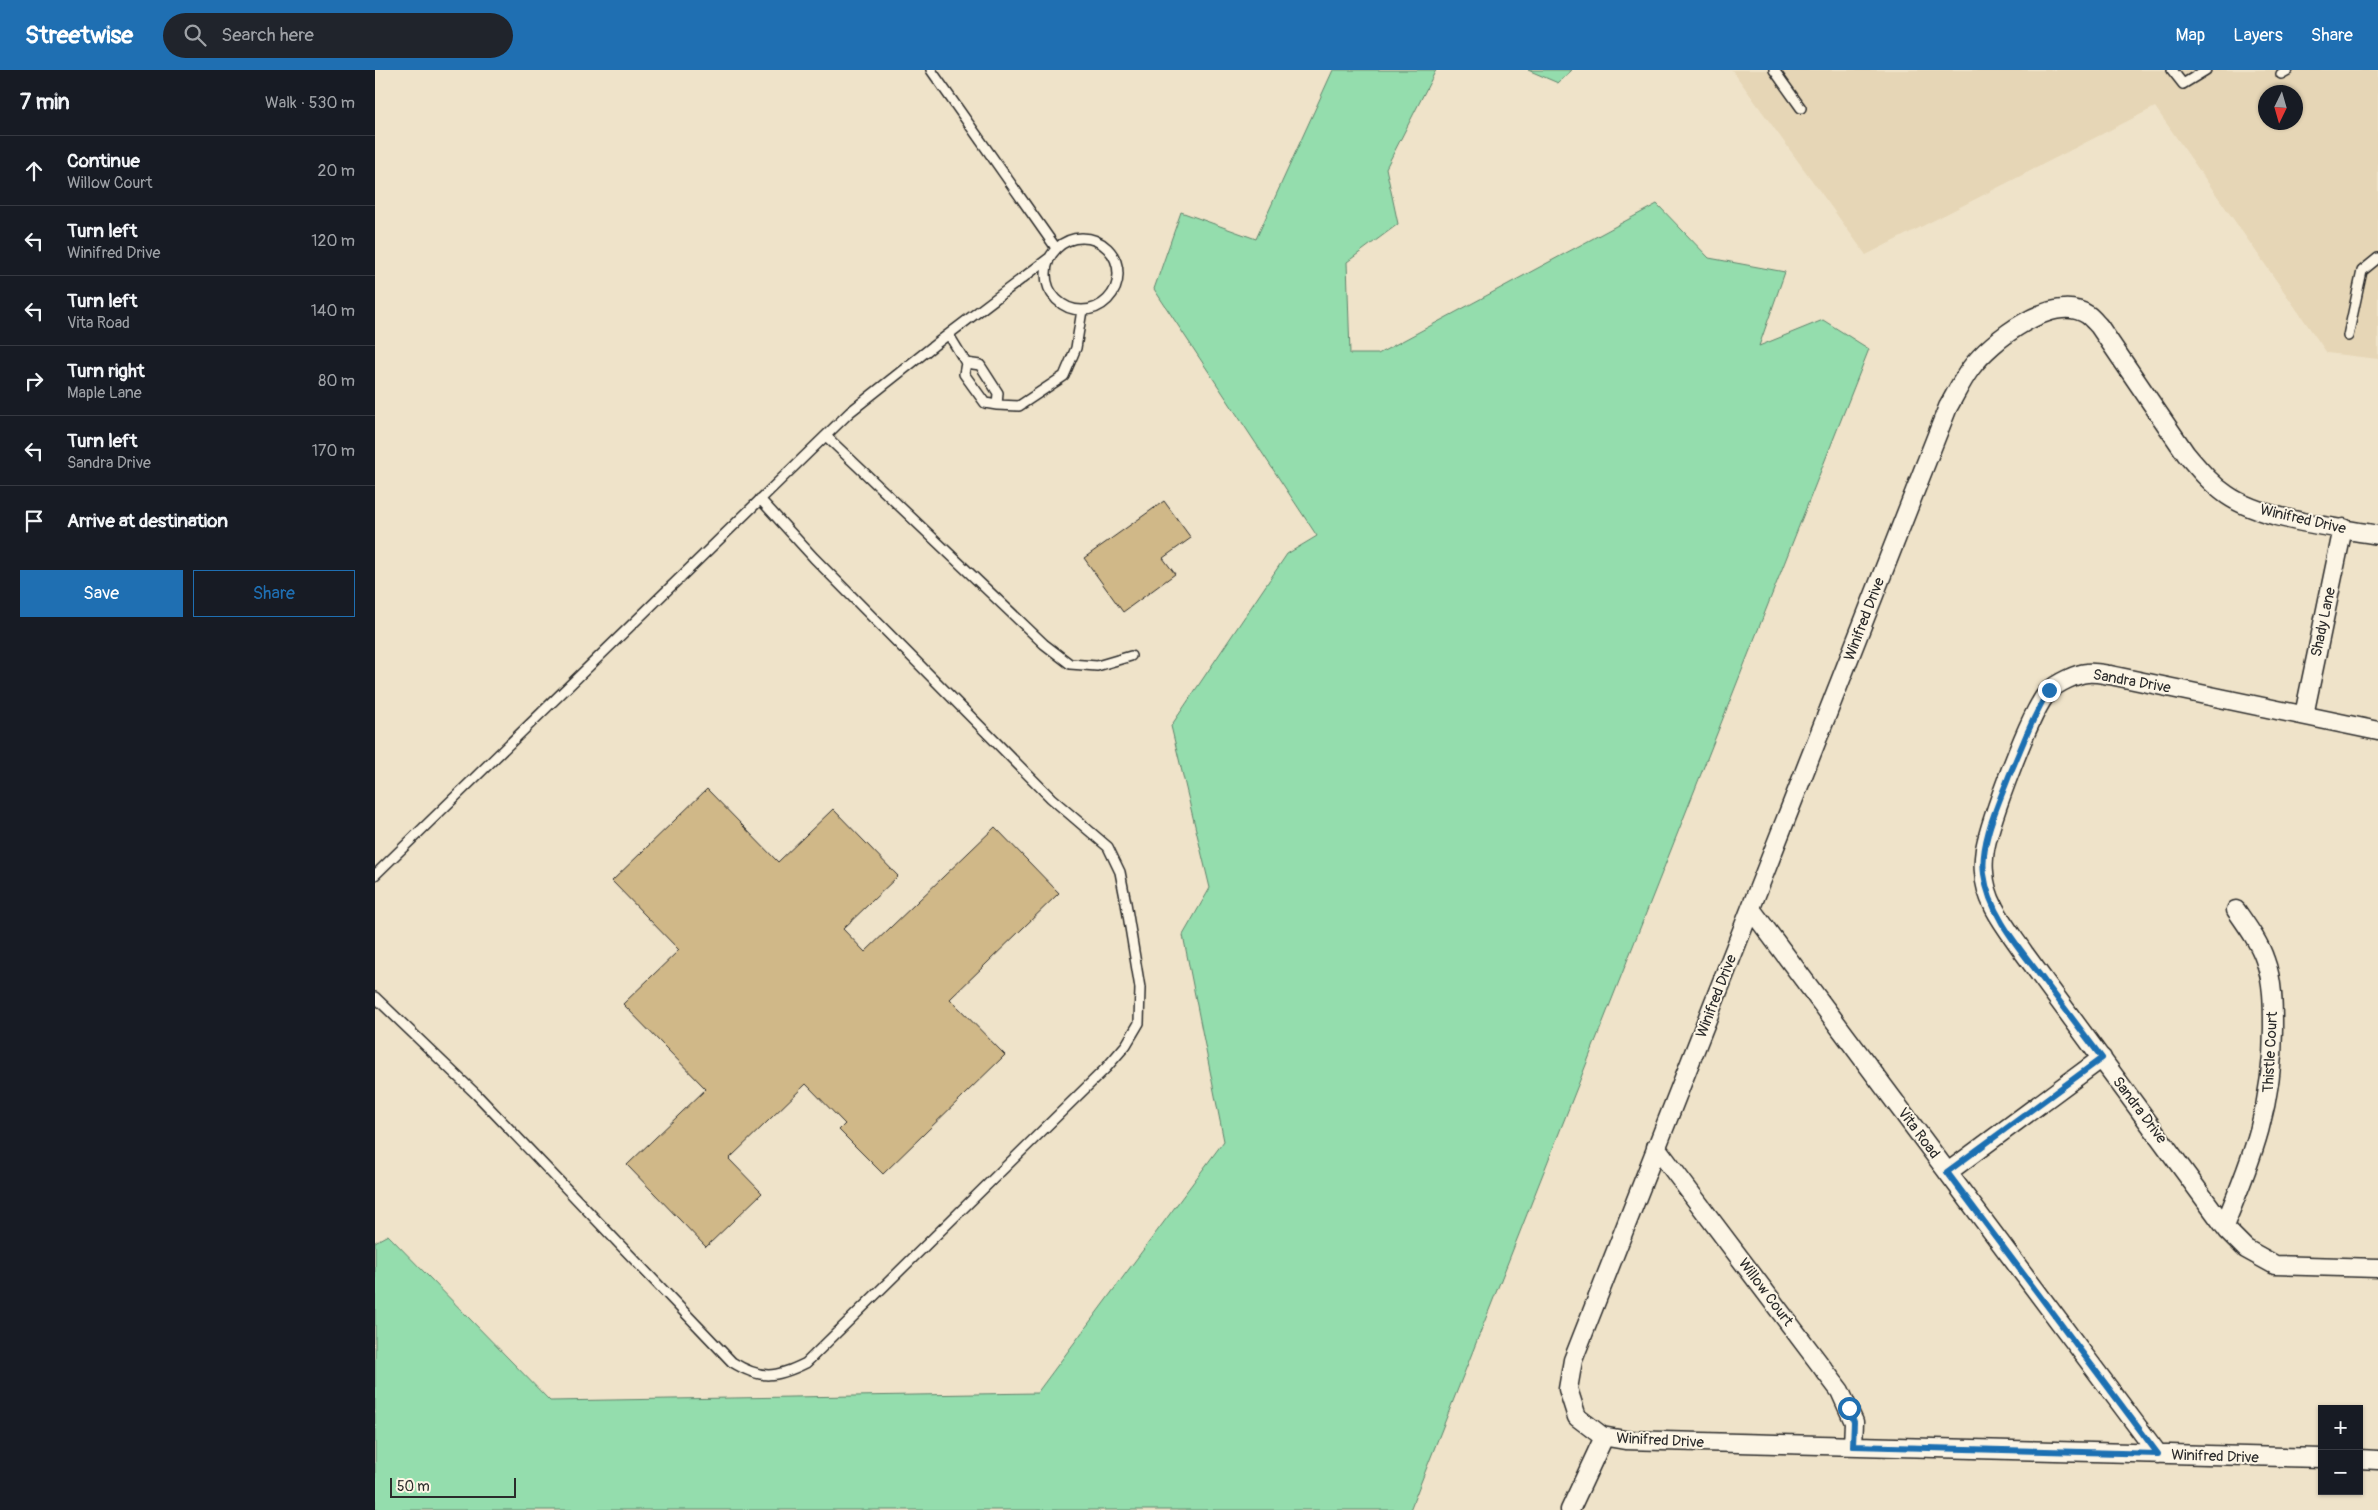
<!DOCTYPE html>
<meta charset="utf-8">
<style>
:root{--surface:#171b24;--page:#20242c;--text:#f1f3f6;--muted:#9ea1a6;--line:#363941;--accent:#1f6fb2}
body{margin:0;font-family:Pangolin,sans-serif;background:var(--page);color:var(--text)}
.controls{position:absolute;right:15px;bottom:15px;display:grid;overflow:hidden;border-radius:0px;box-shadow:0 1px 4px #0004}
.controls button{width:45px;height:45px;display:grid;place-items:center;padding:0;border:0;border-bottom:1px solid var(--line);background:var(--surface);color:var(--text);font:25px sans-serif}
.compass{position:absolute;left:1883px;top:15px;width:45px;height:45px;border-radius:50%;background:var(--surface);box-shadow:0 1px 4px #0004;rotate:185deg}
.scale{position:absolute;left:15px;bottom:12px;width:126px;box-sizing:border-box;padding-left:5px;border:2px solid #2b2b2b;border-top:0;font-size:14px;line-height:18px;white-space:nowrap;color:#2b2b2b;-webkit-text-stroke:4px #fcf5e5;paint-order:stroke}
.stop{position:absolute;width:15px;height:15px;margin:-11px;border:4px solid #1f6fb2;border-radius:50%;background:#fff}
.stop.end{background:#1f6fb2;border-color:#fff;box-shadow:0 1px 5px #0008}
.list{margin:0;padding:0;list-style:none}
h2{display:flex;justify-content:space-between;align-items:center;height:65px;margin:0;padding:0 20px;font-size:21px}
h2 small{font-size:16px;font-weight:400;color:var(--muted)}
.list li{display:grid;grid-template-columns:32px 1fr auto;gap:15px;align-items:center;box-sizing:border-box;height:70px;padding:0 20px;border-top:1px solid var(--line)}
.list b{display:block;font-size:19px;white-space:nowrap}
.list p{margin:0;font-size:16px;white-space:nowrap;color:var(--muted)}
.list em{font-size:16px;font-style:normal;color:var(--muted)}
.actions{display:flex;gap:10px;padding:15px 20px}
.actions a{flex:1;padding:11px 0;border:1px solid var(--accent);border-radius:0px;text-align:center;font-size:18px;color:var(--accent)}
.actions .main{background:var(--accent);color:#fff}
.icon{flex:none;width:28px;height:28px;fill:none;stroke:currentColor;stroke-width:2;stroke-linecap:round;stroke-linejoin:round}
.map{position:relative;flex:none;width:2003px;height:1440px;overflow:hidden}
header{display:flex;align-items:center;gap:30px;box-sizing:border-box;height:70px;padding:0 25px;background:var(--accent);color:#fff}
header strong{font-size:24px}
nav{display:flex;gap:28px;margin-inline-start:auto;font-size:18px}
.search{width:350px;height:45px;background:var(--page);display:flex;align-items:center;gap:12px;box-sizing:border-box;padding:0 18px;border-radius:28px;color:var(--muted);font-size:19px}
main{display:flex}
aside{flex:1;background:var(--surface)}
.map>svg:first-child{display:block}
.built{fill:#e6d6b6;fill-rule:evenodd}
.green{fill:#94ddad;stroke:#60846c}
.building{fill:#d0b888;stroke:#2b2b2b}
.lines{fill:none;stroke-linecap:round;stroke-linejoin:round}
.service-casing{stroke:#2b2b2b;stroke-width:12}
.minor-casing{stroke:#2b2b2b;stroke-width:21}
.service{stroke:#fcf5e5;stroke-width:9}
.minor{stroke:#fcf5e5;stroke-width:18}
.route{stroke:#1f6fb2;stroke-width:6}
.labels{text-anchor:middle;stroke-width:4;stroke-linejoin:round;paint-order:stroke}
.street-label{font-size:15px;fill:#2b2b2b;stroke:#fcf5e5}
</style>
<header>
<strong>Streetwise</strong>
<div class="search"><svg class="icon" aria-label="search" viewBox="0 0 24 24"><circle cx="10" cy="10" r="6"/><path d="M15 15l6 6"/></svg>Search here</div>
<nav><a>Map</a><a>Layers</a><a>Share</a></nav>
</header>
<main>
<aside>
<h2>7 min<small>Walk · 530 m</small></h2>
<ul class="list">
<li><svg class="icon" aria-label="ahead" viewBox="0 0 24 24"><path d="M12 20V5M6 11l6-6 6 6"/></svg><div><b>Continue</b><p>Willow Court</p></div><em>20 m</em></li>
<li><svg class="icon" aria-label="left" viewBox="0 0 24 24"><path d="M17 20v-9H6M10 6l-5 5 5 5"/></svg><div><b>Turn left</b><p>Winifred Drive</p></div><em>120 m</em></li>
<li><svg class="icon" aria-label="left" viewBox="0 0 24 24"><path d="M17 20v-9H6M10 6l-5 5 5 5"/></svg><div><b>Turn left</b><p>Vita Road</p></div><em>140 m</em></li>
<li><svg class="icon" aria-label="right" viewBox="0 0 24 24"><path d="M7 20v-9h11M14 6l5 5-5 5"/></svg><div><b>Turn right</b><p>Maple Lane</p></div><em>80 m</em></li>
<li><svg class="icon" aria-label="left" viewBox="0 0 24 24"><path d="M17 20v-9H6M10 6l-5 5 5 5"/></svg><div><b>Turn left</b><p>Sandra Drive</p></div><em>170 m</em></li>
<li><svg class="icon" aria-label="arrive" viewBox="0 0 24 24"><path d="M6 21V4h12l-3 4 3 4H6"/></svg><div><b>Arrive at destination</b></div></li>
</ul>
<div class="actions"><a class="main">Save</a><a>Share</a></div>
</aside>
<div class="map">
<svg width="2003" height="1440" viewBox="0 0 2003 1440">
<rect width="100%" height="100%" fill="#efe3c9"/>
<filter id="ink" filterUnits="userSpaceOnUse"><feTurbulence type="fractalNoise" baseFrequency=".02" numOctaves="2"/><feDisplacementMap in="SourceGraphic" scale="10" xChannelSelector="R" yChannelSelector="G"/><feConvolveMatrix kernelMatrix="1 2 1 2 8 2 1 2 1" color-interpolation-filters="sRGB"/></filter>
<g filter="url(#ink)">
<path class="built" d="M 1357,0 L 2003,0 L 2003,289 L 1952,283 L 1780,37 L 1491,185 ZM 1890,22 L 1920,22 L 1920,52 L 1890,52 Z"/>
<path class="green" d="M 958,0 L 1061,0 L 1011,98 L 1023,154 L 972,192 L 975,284 L 1003,284 L 1282,134 L 1334,188 L 1410,202 L 1384,276 L 1448,250 L 1494,279 L 1035,1440 L 0,1440 L 0,1172 L 13,1165 L 175,1331 L 662,1323 L 849,1071 L 808,865 L 835,818 L 796,656 L 912,484 L 942,466 L 779,219 L 806,142 L 881,169 Z
M 1153,0 L 1197,0 L 1183,13 Z"/>
<path class="building" d="M 789,431 L 816,468 L 788,488 L 800,504 L 748,542 L 709,488 Z
M 332,719 L 403,792 L 458,739 L 523,806 L 468,859 L 490,882 L 620,757 L 684,823 L 575,929 L 630,985 L 508,1104 L 464,1060 L 470,1054 L 431,1014 L 354,1089 L 387,1123 L 331,1177 L 252,1095 L 331,1019 L 248,934 L 304,880 L 237,811 Z"/>
<g class="lines">
<g class="service-casing">
<path id="service" d="M 556,0 L 681,178
M 1399,0 L 1426,38
M 1797,0 L 1808,14 L 1831,0
M 1906,4 L 1913,0
M671 204a36 36 0 1 1 72 0a36 36 0 1 1-72 0Z
M 574,265 L 591,293 L 589,304 L 610,333 L 622,335 L 623,323 L 605,295 L 591,293
M 1973,266 L 1987,201 L 2003,188
M 622,335 L 644,336 L 689,306 L 701,278 L 707,240
M 451,366 L 669,574 L 695,594 L 722,596 L 756,586
M 0,805 L 475,342 L 562,273 L 674,188
M 0,927 L 102,1025 L 357,1292 C 386,1310 401,1308 431,1293 L 731,998 L 751,975 L 764,953 L 765,918 L 751,833 L 745,802 L 733,777 L 676,728 L 439,488 L 385,429"/>
</g>
<g class="minor-casing">
<path id="minor" d="M 1929,645 L 1968,458
M 2003,661 L 1735,605 C 1728,604 1719,602 1712,603 C 1701,604 1682,613 1674,621 C 1656,638 1615,752 1610,779 C 1609,786 1608,795 1609,802 C 1610,833 1632,858 1649,883 L 1853,1161 L 1871,1179 L 1900,1195 L 2003,1198
M 1376,839 L 1783,1384
M 1281,1077 L 1465,1321 L 1479,1352 L 1478,1376
M 1573,1102 L 1727,988
M 1849,1156 C 1878,1087 1898,1034 1898,958 C 1898,935 1898,911 1890,890 C 1884,872 1872,856 1861,840
M 1947,1388 L 1250,1370 L 1227,1366 L 1202,1347 L 1193,1319 L 1198,1290 L 1573,337 C 1580,325 1587,310 1596,298 C 1616,271 1678,222 1713,245 C 1717,248 1721,253 1724,256 L 1811,384 C 1824,399 1836,414 1852,425 C 1888,450 1959,457 2003,465
M 1984,1389 L 2003,1390
M 1195,1440 L 1229,1367"/>
</g>
<use href="#service" class="service"/>
<use href="#minor" class="minor"/>
</g>
</g>
<g class="lines" filter="url(#ink)">
<path class="route" d="M 1474,1338 L 1479,1352 L 1478,1376 L 1783,1384 L 1572,1102 L 1727,988 C 1708,963 1689,937 1670,912 C 1646,880 1614,845 1609,804 C 1605,772 1623,735 1634,706 C 1647,677 1657,647 1674,620"/>
</g>
<g class="labels">
<g class="street-label">
<text transform="translate(1928 449) rotate(13)" y="5">Winifred Drive</text>
<text transform="translate(1489 549) rotate(-69)" y="5">Winifred Drive</text>
<text transform="translate(1948 552) rotate(-78)" y="5">Shady Lane</text>
<text transform="translate(1757 611) rotate(10)" y="5">Sandra Drive</text>
<text transform="translate(1341 926) rotate(-69)" y="5">Winifred Drive</text>
<text transform="translate(1895 982) rotate(-87)" y="5">Thistle Court</text>
<text transform="translate(1765 1040) rotate(53)" y="5">Sandra Drive</text>
<text transform="translate(1544 1063) rotate(53)" y="5">Vita Road</text>
<text transform="translate(1391 1222) rotate(53)" y="5">Willow Court</text>
<text transform="translate(1285 1370) rotate(3)" y="5">Winifred Drive</text>
<text transform="translate(1840 1386) rotate(2)" y="5">Winifred Drive</text>
</g>
</g>
</svg>
<div class="controls">
<button>+</button>
<button>−</button>
</div>
<svg class="compass" viewBox="-18 -18 36 36"><path d="M0-13l5 13h-10z" fill="#e53935"/><path d="M0 13l5-13h-10z" fill="#9ea1a6"/></svg>
<div class="scale">50 m</div>
<div class="stop" style="left:1474px;top:1338px"></div>
<div class="stop end" style="left:1674px;top:620px"></div>
</div>
</main>
